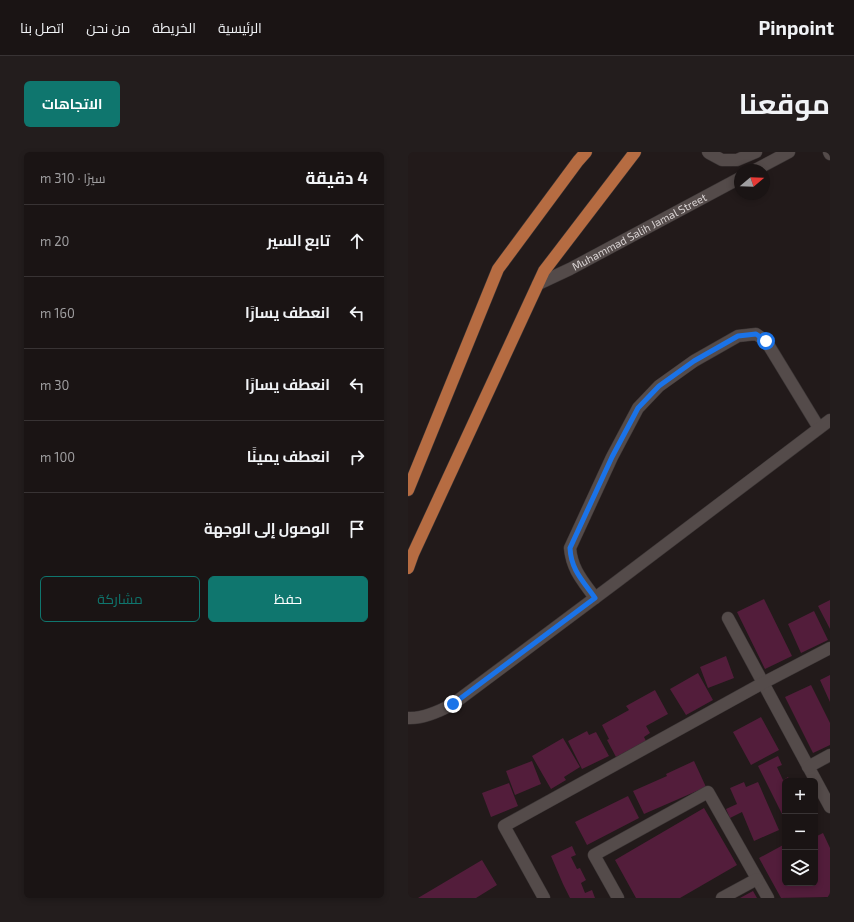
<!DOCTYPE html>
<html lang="ar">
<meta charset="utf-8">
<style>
:root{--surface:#1a1414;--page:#231d1d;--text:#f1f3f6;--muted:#9f9ea0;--line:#383334;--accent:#0f766e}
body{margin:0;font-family:"Exo 2",Cairo,sans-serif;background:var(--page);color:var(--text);direction:rtl}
.controls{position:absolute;right:12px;bottom:12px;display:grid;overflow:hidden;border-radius:6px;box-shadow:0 2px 6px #0003}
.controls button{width:36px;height:36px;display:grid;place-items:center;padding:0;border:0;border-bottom:1px solid var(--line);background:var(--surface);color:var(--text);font:20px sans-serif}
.compass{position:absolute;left:326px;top:12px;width:36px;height:36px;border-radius:50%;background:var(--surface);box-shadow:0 2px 6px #0003;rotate:71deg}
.stop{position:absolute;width:12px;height:12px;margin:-9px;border:3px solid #1a73e8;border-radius:50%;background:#fff}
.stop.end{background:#1a73e8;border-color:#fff;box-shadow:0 1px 4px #0008}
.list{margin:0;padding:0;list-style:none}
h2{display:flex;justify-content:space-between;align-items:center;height:52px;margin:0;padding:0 16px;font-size:17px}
h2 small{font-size:13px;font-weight:400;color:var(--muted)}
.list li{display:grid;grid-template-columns:26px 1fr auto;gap:12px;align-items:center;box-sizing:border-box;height:72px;padding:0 16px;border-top:1px solid var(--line)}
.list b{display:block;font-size:15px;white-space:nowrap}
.list em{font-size:13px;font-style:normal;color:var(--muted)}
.actions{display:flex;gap:8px;padding:12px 16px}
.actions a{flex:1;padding:9px 0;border:1px solid var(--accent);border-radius:6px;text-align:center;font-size:14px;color:var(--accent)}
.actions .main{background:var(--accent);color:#fff}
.icon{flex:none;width:22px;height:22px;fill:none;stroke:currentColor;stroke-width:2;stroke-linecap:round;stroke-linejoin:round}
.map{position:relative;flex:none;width:422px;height:746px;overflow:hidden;direction:ltr;border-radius:6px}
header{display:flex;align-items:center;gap:24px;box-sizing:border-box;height:56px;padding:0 20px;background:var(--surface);border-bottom:1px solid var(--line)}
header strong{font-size:19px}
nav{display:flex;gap:22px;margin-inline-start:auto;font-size:14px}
.intro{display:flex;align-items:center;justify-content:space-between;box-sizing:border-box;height:96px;padding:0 24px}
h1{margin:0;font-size:28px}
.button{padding:10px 18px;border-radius:6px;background:var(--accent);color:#fff;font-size:14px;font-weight:700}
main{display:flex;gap:24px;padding:0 24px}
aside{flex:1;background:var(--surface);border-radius:6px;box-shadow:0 2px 6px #0003}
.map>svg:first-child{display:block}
.building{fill:#531d3b}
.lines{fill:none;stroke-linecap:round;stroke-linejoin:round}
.minor-casing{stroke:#3c3636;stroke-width:13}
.major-casing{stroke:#3c3636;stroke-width:13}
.minor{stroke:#544b4a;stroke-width:12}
.major{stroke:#b66c42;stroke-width:12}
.route{stroke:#1a73e8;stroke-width:5}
.labels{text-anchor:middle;stroke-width:3;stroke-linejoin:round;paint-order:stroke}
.street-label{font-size:11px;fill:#d9d3d3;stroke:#090606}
</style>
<header>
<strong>Pinpoint</strong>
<nav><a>الرئيسية</a><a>الخريطة</a><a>من نحن</a><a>اتصل بنا</a></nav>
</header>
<div class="intro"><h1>موقعنا</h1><a class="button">الاتجاهات</a></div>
<main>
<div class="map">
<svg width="422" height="746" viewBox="0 0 422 746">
<rect width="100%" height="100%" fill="#221a1a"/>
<path class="building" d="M 356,447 L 384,504 L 357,517 L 329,460 Z
M 422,448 L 422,477 L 410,454 Z
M 406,459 L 420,488 L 393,501 L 380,472 Z
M 318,504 L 326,526 L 300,536 L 292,515 Z
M 290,521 L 305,548 L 278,563 L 262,537 Z
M 422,523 L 422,550 L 412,528 Z
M 403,533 L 422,571 L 422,593 L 405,601 L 377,545 Z
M 247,538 L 260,562 L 238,574 L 242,581 L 236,585 L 238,589 L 208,605 L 199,588 L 201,587 L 194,573 L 221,558 L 218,554 Z
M 353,565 L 371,598 L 343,613 L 325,580 Z
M 179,579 L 181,583 L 188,580 L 201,604 L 174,617 L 160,589 Z
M 155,586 L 172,615 L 156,625 L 158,628 L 143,637 L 124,604 Z
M 370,604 L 374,613 L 369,615 L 375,628 L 380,625 L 382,629 L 377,629 L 377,668 L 350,614 Z
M 124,609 L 133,632 L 107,643 L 98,619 Z
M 286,609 L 298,635 L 236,662 L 225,639 L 259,624 L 258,622 Z
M 336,630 L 338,635 L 350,630 L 371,678 L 346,689 L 334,660 L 322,666 L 318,657 L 329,652 L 322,636 Z
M 101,631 L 110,654 L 83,665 L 74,641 Z
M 220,644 L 231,666 L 179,693 L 167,670 Z
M 296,656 L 329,713 L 272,746 L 228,746 L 207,708 Z
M 415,681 L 422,696 L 422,745 L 373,746 L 351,706 L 377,692 L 377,731 L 407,731 L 407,685 Z
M 164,694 L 168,703 L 163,705 L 169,717 L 172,716 L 178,728 L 173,731 L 177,741 L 184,738 L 187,746 L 162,746 L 155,732 L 143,704 Z
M 74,708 L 89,733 L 68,746 L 10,746 Z
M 345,739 L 349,746 L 332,746 Z"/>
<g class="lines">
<g class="minor-casing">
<g id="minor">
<path d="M 300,0 L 301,1 L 314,8 L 329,8 L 348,0"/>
<path d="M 421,0 L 422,2"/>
<path d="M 347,18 L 381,0"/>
<path id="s1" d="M 130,132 L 162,117 L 332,26"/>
<path d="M 187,446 C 175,429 164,418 162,396 L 204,305 L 230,256 L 251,234 L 286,209 L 330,184 L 348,182 L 358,189 L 411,276"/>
<path d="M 320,466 L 422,655"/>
<path d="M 0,566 C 15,567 32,559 45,552 L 207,431 L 422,268"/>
<path d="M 400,615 L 422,603"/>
<path d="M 136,746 L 96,674 L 355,531 L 422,496"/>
<path d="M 210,746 L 186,703 L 300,640 L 360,746"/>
<path d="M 314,746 L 349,727"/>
</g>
</g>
<g class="major-casing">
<path id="major" d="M 0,338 L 90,117 L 170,9 L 178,0
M 0,416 L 5,402 L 136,119 L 227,0"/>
</g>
<use href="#minor" class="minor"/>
<use href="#major" class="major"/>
</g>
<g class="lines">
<path class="route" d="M 45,552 L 187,446 C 175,429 163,418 162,396 L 204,305 L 230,256 L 251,234 L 286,209 L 330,184 L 348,182 L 358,189"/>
</g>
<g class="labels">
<g class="street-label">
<text dy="4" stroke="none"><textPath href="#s1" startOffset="114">Muhammad Salih Jamal Street</textPath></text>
</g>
</g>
</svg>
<div class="controls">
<button>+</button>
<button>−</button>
<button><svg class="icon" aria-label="layers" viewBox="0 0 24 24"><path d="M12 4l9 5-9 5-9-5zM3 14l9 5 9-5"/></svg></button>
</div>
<svg class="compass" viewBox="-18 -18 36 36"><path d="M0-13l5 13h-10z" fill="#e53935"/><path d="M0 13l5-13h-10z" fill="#9f9ea0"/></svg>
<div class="stop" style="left:358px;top:189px"></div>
<div class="stop end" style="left:45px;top:552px"></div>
</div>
<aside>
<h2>4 دقيقة<small>سيرًا · 310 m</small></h2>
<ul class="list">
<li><svg class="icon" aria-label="ahead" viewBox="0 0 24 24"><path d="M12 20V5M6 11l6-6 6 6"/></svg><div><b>تابع السير</b></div><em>20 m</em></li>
<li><svg class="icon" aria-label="left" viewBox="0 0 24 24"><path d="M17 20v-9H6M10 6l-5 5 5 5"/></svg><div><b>انعطف يسارًا</b></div><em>160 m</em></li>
<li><svg class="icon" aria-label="left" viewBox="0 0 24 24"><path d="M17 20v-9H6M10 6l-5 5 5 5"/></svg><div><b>انعطف يسارًا</b></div><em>30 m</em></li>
<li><svg class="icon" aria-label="right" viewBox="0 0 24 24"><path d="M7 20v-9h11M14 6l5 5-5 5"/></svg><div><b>انعطف يمينًا</b></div><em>100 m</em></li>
<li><svg class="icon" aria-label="arrive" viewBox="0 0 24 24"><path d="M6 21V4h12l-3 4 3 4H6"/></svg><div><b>الوصول إلى الوجهة</b></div></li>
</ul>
<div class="actions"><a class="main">حفظ</a><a>مشاركة</a></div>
</aside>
</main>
